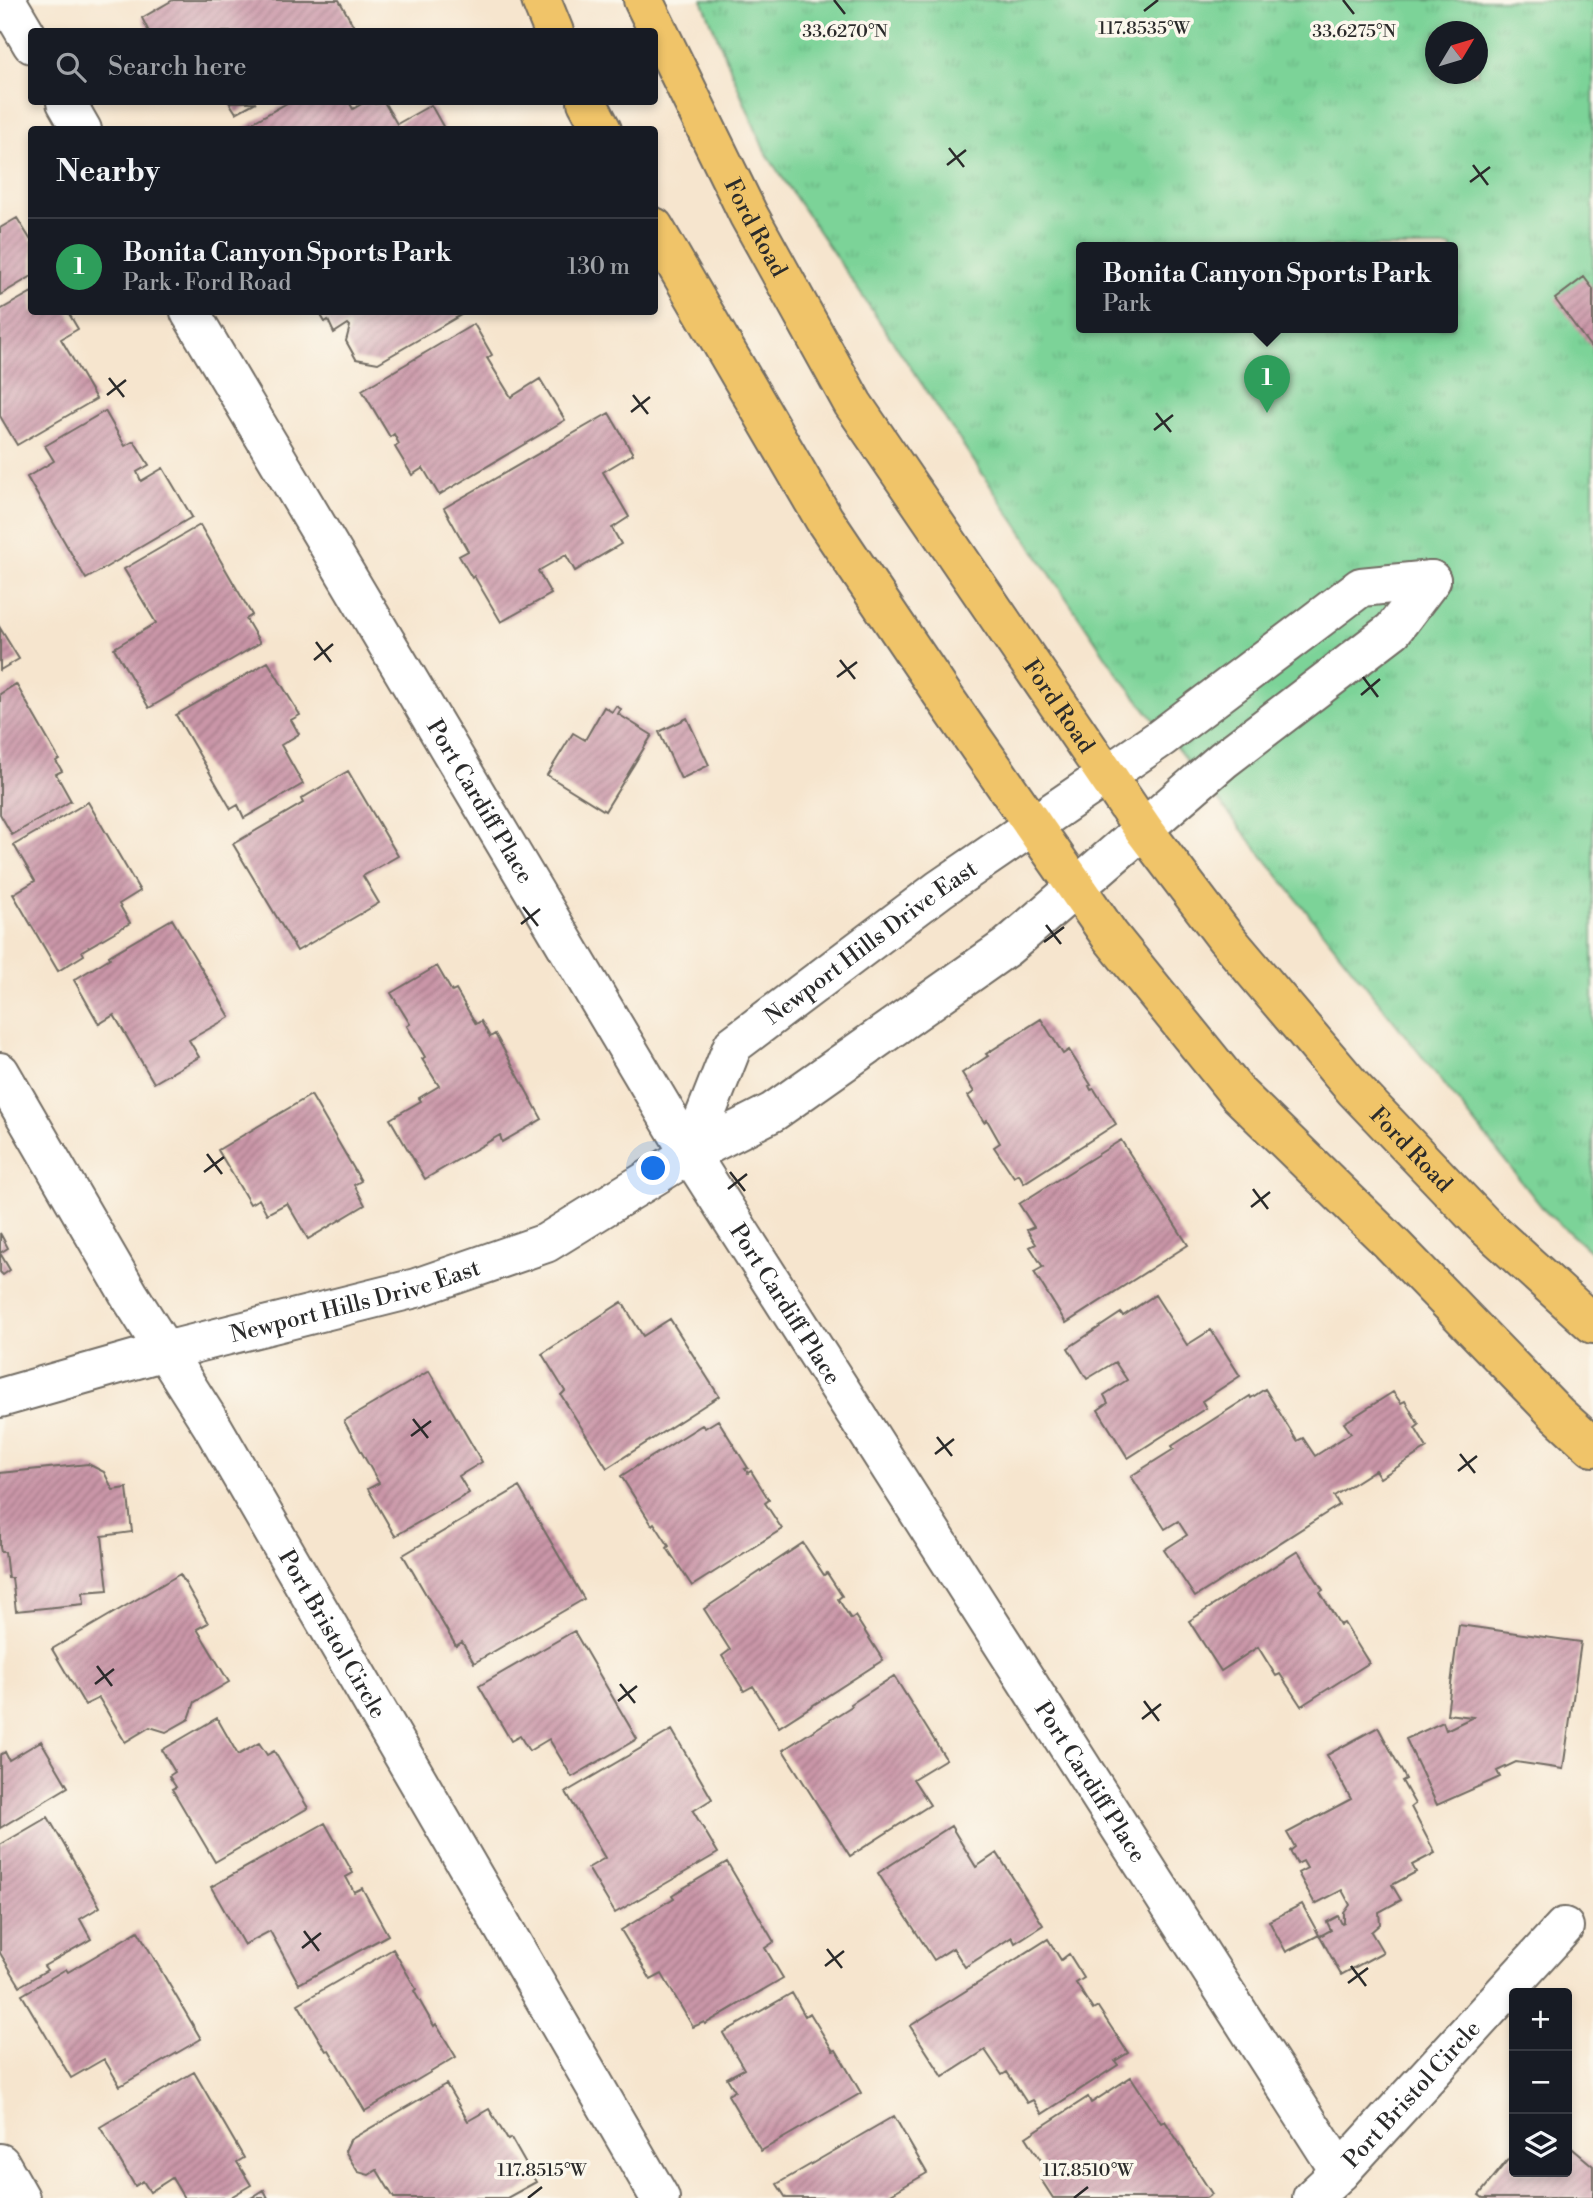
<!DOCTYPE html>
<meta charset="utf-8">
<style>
:root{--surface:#171b24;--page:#20242c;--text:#f1f3f6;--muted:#9ea1a6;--line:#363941;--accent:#d1495b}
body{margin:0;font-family:"Libre Bodoni",serif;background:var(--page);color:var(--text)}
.controls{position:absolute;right:21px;bottom:21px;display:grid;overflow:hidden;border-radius:7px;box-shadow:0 4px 10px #0003}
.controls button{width:63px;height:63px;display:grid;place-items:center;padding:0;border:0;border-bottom:2px solid var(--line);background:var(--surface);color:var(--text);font:35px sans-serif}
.compass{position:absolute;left:1425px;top:21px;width:63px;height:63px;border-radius:50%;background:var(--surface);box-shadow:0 4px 10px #0003;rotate:52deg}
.you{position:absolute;left:654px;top:1169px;width:24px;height:24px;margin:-18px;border:5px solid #fff;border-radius:50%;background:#1a73e8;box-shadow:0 0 0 10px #1a73e833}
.badge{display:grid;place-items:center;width:46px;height:46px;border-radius:50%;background:var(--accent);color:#fff;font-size:23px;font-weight:700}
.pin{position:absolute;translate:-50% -58px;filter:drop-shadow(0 2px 4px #0008)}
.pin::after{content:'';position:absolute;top:37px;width:24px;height:21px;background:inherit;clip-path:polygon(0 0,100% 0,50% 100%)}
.popup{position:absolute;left:1076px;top:242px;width:382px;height:91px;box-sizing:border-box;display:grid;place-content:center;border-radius:7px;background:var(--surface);filter:drop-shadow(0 2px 5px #0005);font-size:23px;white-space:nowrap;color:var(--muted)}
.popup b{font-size:26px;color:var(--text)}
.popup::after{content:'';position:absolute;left:50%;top:100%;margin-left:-14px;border:14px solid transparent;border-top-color:var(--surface)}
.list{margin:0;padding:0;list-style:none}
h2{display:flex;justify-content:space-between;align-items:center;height:91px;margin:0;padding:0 28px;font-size:30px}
h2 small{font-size:23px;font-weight:400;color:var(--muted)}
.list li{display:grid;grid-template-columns:46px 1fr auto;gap:21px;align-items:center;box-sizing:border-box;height:98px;padding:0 28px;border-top:2px solid var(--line)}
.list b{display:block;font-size:26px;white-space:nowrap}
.list p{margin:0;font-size:23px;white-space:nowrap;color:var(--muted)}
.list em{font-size:23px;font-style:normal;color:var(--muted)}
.icon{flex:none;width:38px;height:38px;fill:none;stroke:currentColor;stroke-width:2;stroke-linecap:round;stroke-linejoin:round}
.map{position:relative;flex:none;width:1593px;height:2198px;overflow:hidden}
.search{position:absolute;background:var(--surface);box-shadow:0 4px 10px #0003;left:28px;top:28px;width:630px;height:77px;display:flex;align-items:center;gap:18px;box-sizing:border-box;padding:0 24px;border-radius:7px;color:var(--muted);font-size:26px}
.panel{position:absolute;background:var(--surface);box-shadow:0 4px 10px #0003;left:28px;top:126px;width:630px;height:189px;border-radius:7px}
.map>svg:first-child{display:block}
.park{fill:url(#park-tufts);stroke:#537f62;stroke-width:2;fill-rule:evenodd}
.building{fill:url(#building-hatch)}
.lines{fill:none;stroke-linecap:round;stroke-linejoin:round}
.minor-casing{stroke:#726c64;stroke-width:42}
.major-casing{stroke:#726c64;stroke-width:42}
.minor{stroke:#fff;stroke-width:38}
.major{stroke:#f0c469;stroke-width:38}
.ticks{fill:none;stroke:#2b2b2b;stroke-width:2.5}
.labels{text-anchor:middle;stroke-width:7;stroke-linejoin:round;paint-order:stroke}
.street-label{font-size:23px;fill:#2b2b2b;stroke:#fbf7ec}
.ticks-label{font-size:18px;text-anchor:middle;fill:#2b2b2b;stroke:#fbf7ec;stroke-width:7;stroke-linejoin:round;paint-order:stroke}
</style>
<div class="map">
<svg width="1593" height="2198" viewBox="0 0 1593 2198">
<defs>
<pattern id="park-tufts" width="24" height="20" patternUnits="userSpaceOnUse" patternTransform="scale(1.75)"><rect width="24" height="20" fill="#7bd398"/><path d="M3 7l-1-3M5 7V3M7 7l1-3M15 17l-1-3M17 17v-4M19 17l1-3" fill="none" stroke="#6ab583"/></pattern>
<pattern id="building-hatch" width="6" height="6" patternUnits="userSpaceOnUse" patternTransform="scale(1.75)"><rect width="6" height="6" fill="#ca96a8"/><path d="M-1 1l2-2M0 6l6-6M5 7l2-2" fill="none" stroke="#a47b89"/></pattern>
</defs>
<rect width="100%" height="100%" fill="#fbf7ec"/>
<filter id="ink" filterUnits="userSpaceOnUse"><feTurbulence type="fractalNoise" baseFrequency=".0143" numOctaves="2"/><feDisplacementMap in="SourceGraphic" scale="14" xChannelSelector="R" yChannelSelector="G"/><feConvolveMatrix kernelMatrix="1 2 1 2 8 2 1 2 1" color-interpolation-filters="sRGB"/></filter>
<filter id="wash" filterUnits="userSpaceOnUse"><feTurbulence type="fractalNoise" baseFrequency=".00686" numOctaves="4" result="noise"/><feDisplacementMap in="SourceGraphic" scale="28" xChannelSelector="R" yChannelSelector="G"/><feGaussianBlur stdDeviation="1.57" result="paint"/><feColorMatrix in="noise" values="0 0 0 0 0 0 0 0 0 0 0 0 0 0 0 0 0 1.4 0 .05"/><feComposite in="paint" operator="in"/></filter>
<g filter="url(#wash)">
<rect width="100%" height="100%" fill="#f6e5ce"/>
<path class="park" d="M 702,0 L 1593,0 L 1593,1254 L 1545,1211 L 1117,673 L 765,152 ZM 1436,32 L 1478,32 L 1478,74 L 1436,74 ZM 1082,247 L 1452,247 L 1452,327 L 1082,327 Z"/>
<g id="blocks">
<path class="building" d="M 173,0 L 339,0 L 357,32 L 149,32 L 142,18 Z
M 229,102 L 256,102 L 236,113 Z
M 289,102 L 349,102 L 353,109 L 365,102 L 373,102 L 375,104 L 384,102 L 397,124 L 431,105 L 445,130 L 239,130 Z
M 17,218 L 32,242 L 32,276 L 0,295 L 0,228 Z
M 1584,277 L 1593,289 L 1593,350 L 1555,299 Z
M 32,292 L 32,312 L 68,312 L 78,329 L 61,339 L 96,399 L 17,445 L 0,416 L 0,310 Z
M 319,312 L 466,312 L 378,363 L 356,359 L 346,341 L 350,326 L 348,324 L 334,333 L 328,320 L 325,322 Z
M 474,324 L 492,355 L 487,358 L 511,397 L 540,379 L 565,420 L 439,495 L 423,468 L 412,475 L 395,447 L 399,444 L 394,434 L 390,437 L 362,390 Z
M 105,411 L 125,446 L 134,441 L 149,465 L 137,472 L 141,481 L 163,468 L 192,517 L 86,579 L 27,477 L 54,461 L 45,446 Z
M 609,413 L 633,454 L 603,472 L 629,517 L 612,528 L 621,544 L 575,571 L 566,555 L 538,571 L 551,594 L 501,622 L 474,576 L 472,578 L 459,556 L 468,551 L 444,508 Z
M 200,525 L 252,615 L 246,619 L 260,643 L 149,708 L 114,648 L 156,623 L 124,569 Z
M 0,628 L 19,659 L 0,670 Z
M 268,662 L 300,715 L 291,720 L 299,734 L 281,745 L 303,784 L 244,818 L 238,805 L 231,809 L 176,715 Z
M 16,684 L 59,759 L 56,761 L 62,771 L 56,774 L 71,801 L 12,835 L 0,814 L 0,694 Z
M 616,706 L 621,709 L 618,714 L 652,735 L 605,811 L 547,775 L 573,733 L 585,740 L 604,707 L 612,712 Z
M 687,718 L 709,765 L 681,779 L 659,732 Z
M 348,771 L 398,856 L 363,876 L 379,903 L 297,951 L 233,844 L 303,803 L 301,799 Z
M 88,802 L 140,891 L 119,904 L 130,923 L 82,951 L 84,955 L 58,971 L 13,894 L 35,881 L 14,845 Z
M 172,919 L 230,1017 L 189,1040 L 199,1057 L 154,1083 L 114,1015 L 99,1024 L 74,980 L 110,958 L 109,956 Z
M 437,966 L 452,992 L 456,990 L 476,1024 L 481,1021 L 490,1037 L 495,1034 L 542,1119 L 502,1142 L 500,1135 L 425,1179 L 390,1119 L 421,1101 L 419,1098 L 439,1086 L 422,1059 L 425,1057 L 407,1026 L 410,1024 L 391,993 Z
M 1041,1019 L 1063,1054 L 1069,1050 L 1091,1085 L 1089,1086 L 1091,1090 L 1094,1089 L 1116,1124 L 1024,1183 L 1019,1174 L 1014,1177 L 994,1147 L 1000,1143 L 987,1120 L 984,1122 L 968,1096 L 974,1092 L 962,1073 L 988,1056 L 986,1054 Z
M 311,1095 L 361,1181 L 354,1185 L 365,1205 L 308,1239 L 287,1203 L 267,1214 L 259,1199 L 250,1204 L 218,1150 Z
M 1121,1140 L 1188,1245 L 1066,1323 L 1034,1272 L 1043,1267 L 1030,1247 L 1036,1244 L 1027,1230 L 1034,1227 L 1019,1204 Z
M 0,1233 L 8,1248 L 0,1253 L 10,1270 L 3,1275 L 0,1272 Z
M 1155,1295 L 1187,1345 L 1211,1330 L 1240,1376 L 1202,1401 L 1206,1408 L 1128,1458 L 1098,1410 L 1108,1403 L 1104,1395 L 1127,1380 L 1115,1362 L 1087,1379 L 1068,1348 L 1121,1313 L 1123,1316 Z
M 622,1302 L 643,1336 L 670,1319 L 719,1396 L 607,1468 L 561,1395 L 565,1391 L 542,1354 Z
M 429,1371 L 482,1462 L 459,1476 L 469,1493 L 395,1536 L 368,1489 L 379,1483 L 344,1421 Z
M 1265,1389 L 1297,1441 L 1303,1438 L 1315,1456 L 1351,1433 L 1344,1423 L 1393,1392 L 1401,1403 L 1405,1401 L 1419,1425 L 1415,1428 L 1427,1448 L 1380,1478 L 1375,1470 L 1334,1496 L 1339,1505 L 1195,1597 L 1164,1550 L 1187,1535 L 1178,1521 L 1165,1529 L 1131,1476 L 1174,1449 L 1172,1446 L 1250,1396 L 1251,1398 Z
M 718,1420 L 748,1468 L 745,1469 L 748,1473 L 751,1471 L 769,1500 L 765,1503 L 782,1529 L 692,1586 L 667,1548 L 669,1546 L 654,1523 L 652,1525 L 621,1476 L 702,1425 L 705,1428 Z
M 88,1464 L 104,1472 L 113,1490 L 127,1488 L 132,1532 L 102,1536 L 108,1590 L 83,1592 L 84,1604 L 16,1611 L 12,1578 L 8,1578 L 5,1552 L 1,1552 L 0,1547 L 0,1473 Z
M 519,1487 L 584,1599 L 474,1663 L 462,1642 L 456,1646 L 403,1555 Z
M 803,1543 L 824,1575 L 827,1573 L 842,1596 L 838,1599 L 851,1619 L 855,1616 L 883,1660 L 779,1727 L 753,1686 L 744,1691 L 722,1656 L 730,1650 L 704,1609 Z
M 1298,1551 L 1323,1590 L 1320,1592 L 1340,1625 L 1344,1623 L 1369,1663 L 1301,1706 L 1280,1674 L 1276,1676 L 1258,1647 L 1221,1671 L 1189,1621 Z
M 180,1574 L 208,1623 L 197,1629 L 229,1682 L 195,1702 L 189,1719 L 166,1732 L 150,1727 L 125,1742 L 99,1698 L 85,1705 L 52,1649 Z
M 1459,1625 L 1581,1642 L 1563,1769 L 1516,1762 L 1497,1771 L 1500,1777 L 1437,1805 L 1406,1739 L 1443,1722 L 1446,1730 L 1473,1717 L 1447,1714 Z
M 574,1631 L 637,1739 L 572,1777 L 549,1739 L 529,1751 L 520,1736 L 511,1741 L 479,1686 Z
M 894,1676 L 946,1759 L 913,1779 L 930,1805 L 850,1856 L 783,1750 L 852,1706 L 851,1704 Z
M 217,1718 L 238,1755 L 259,1743 L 267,1755 L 274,1751 L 308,1808 L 215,1862 L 172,1789 L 176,1787 L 169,1776 L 175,1772 L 162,1750 Z
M 1378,1727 L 1406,1779 L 1402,1781 L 1415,1804 L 1411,1807 L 1435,1853 L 1412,1865 L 1416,1872 L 1392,1885 L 1401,1900 L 1379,1912 L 1380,1924 L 1371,1932 L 1383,1952 L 1341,1975 L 1320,1936 L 1331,1930 L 1327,1922 L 1338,1916 L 1342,1924 L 1344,1923 L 1344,1913 L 1350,1905 L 1342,1890 L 1315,1904 L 1298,1873 L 1307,1868 L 1303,1861 L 1297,1864 L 1290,1851 L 1295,1847 L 1287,1833 L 1351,1799 L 1327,1755 Z
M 672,1730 L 712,1799 L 693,1811 L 718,1853 L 615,1913 L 588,1868 L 605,1858 L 566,1792 Z
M 41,1741 L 68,1787 L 0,1828 L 0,1755 L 5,1752 L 9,1760 Z
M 48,1817 L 100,1907 L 80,1919 L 91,1939 L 44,1966 L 47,1970 L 20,1986 L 0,1953 L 0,1845 Z
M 325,1823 L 353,1873 L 346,1877 L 354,1892 L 362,1888 L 388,1935 L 299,1984 L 270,1931 L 244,1945 L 211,1887 Z
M 951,1826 L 976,1867 L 997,1853 L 1043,1925 L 1015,1943 L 1012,1937 L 965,1967 L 953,1948 L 934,1960 L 878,1873 Z
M 727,1862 L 774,1942 L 765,1948 L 783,1978 L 705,2024 L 704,2022 L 693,2027 L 662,1974 L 651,1980 L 621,1930 L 674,1898 L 672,1895 Z
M 1302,1904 L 1319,1935 L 1286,1952 L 1269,1921 Z
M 138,1931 L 201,2039 L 120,2086 L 104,2059 L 71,2078 L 22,1995 L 66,1969 L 68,1972 Z
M 1048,1939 L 1061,1960 L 1069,1954 L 1084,1978 L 1076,1983 L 1093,2010 L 1098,2007 L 1128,2053 L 1115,2061 L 1118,2065 L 1042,2114 L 1033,2100 L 1027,2103 L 1007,2072 L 1002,2075 L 985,2050 L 943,2077 L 910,2026 Z
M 393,1949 L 416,1989 L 414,1991 L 434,2026 L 436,2024 L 456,2057 L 365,2111 L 329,2050 L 326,2051 L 298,2004 Z
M 792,1993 L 805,2016 L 810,2013 L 833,2051 L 836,2050 L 861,2093 L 761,2151 L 728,2095 L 735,2091 L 727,2078 L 744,2069 L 723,2033 Z
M 194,2072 L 244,2158 L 237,2162 L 251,2185 L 229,2198 L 184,2198 L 172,2178 L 150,2192 L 143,2181 L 135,2186 L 100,2127 Z
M 1131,2077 L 1161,2123 L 1165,2121 L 1212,2194 L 1206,2198 L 1053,2198 L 1040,2178 L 1049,2173 L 1026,2137 L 1088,2097 L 1091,2103 Z
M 446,2084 L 468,2121 L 489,2109 L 508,2140 L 511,2138 L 536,2182 L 507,2198 L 394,2198 L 377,2170 L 369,2175 L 358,2172 L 345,2151 L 350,2140 Z
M 894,2116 L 927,2173 L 889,2195 L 891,2198 L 786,2198 L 777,2184 Z
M 1567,2144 L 1593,2166 L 1593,2198 L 1483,2198 L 1479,2195 L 1514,2152 L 1514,2172 L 1567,2172 Z
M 264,2190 L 268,2198 L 251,2198 Z"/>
</g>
</g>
<g filter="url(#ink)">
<use href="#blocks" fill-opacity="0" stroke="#726c64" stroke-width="2"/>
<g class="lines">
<g class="minor-casing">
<g id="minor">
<path d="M 6,0 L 32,44"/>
<path d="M 66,102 L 82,130"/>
<path id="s1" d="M 190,312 L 690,1154 L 1340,2172"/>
<path id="s2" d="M 0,1072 L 130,1296 L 211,1424 L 660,2198"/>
<path id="s3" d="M 690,1154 L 733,1045 L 940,889 L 1161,738 L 1361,587 L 1431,580"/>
<path id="s4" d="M 0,1398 L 165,1351 L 416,1288 L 546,1243 L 690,1154 L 773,1112 L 1007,947 L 1223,760 L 1393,630 L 1431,580"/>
<path d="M 0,2163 L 20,2198"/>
<path id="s5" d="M 1312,2198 L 1340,2172 L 1564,1927"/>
</g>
</g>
<g class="major-casing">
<g id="major">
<path d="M 541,0 L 554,32"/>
<path id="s6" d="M 643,0 L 748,214 L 853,404 L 1144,830 L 1226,938 L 1354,1089 L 1483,1224 L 1593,1324"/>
<path d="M 587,102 L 602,130"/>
<path d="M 654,227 L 824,519 L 942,694 L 1110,936 L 1238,1094 L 1391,1243 L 1557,1414 L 1593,1447"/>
</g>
</g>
<use href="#minor" class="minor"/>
<use href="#major" class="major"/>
</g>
</g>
<path class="ticks" d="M 834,0 L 845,14M 1343,0 L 1354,14M 1144,11 L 1158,0M 949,148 L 964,167M 947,165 L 966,150M 1473,165 L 1488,185M 1470,182 L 1490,167M 109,378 L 124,397M 107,395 L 126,380M 633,395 L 648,414M 631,412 L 650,397M 1156,413 L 1171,432M 1154,430 L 1173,415M 316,642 L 331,662M 314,660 L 333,644M 840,660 L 855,679M 837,677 L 857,662M 1363,677 L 1378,697M 1361,695 L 1380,679M 523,907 L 538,926M 521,924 L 540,909M 1046,925 L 1061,944M 1044,942 L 1064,927M 207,1154 L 222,1174M 204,1172 L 224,1157M 730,1172 L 745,1191M 728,1189 L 747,1174M 1253,1189 L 1268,1209M 1251,1207 L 1270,1192M 413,1419 L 428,1438M 411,1436 L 431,1421M 937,1437 L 952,1456M 935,1454 L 954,1439M 1460,1454 L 1475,1473M 1458,1471 L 1477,1456M 97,1666 L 112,1686M 95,1684 L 114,1669M 620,1684 L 635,1703M 618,1701 L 637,1686M 1144,1701 L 1159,1721M 1142,1719 L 1161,1704M 304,1931 L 319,1951M 302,1948 L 321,1933M 827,1949 L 842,1968M 825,1966 L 844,1951M 1351,1966 L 1366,1986M 1348,1983 L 1368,1968M 528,2198 L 542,2187M 1074,2198 L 1088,2187"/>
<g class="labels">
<g class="street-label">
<text dy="8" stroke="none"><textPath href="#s6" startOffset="254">Ford Road</textPath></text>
<text dy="8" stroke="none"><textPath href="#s6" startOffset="821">Ford Road</textPath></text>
<text dy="8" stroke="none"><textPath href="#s1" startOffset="569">Port Cardiff Place</textPath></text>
<text dy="8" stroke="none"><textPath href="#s3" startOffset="289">Newport Hills Drive East</textPath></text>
<text dy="8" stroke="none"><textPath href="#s6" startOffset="1388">Ford Road</textPath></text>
<text dy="8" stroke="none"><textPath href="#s4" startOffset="368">Newport Hills Drive East</textPath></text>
<text dy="8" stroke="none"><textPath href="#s1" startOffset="1157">Port Cardiff Place</textPath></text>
<text dy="8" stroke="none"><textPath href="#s2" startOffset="653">Port Bristol Circle</textPath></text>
<text dy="8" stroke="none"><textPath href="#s1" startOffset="1724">Port Cardiff Place</textPath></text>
<text dy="8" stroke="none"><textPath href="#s5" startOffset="144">Port Bristol Circle</textPath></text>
</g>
</g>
<g class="ticks-label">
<text x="1144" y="34">117.8535°W</text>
<text x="1354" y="37">33.6275°N</text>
<text x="845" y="37">33.6270°N</text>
<text x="542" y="2176">117.8515°W</text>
<text x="1088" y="2176">117.8510°W</text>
</g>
</svg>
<div class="controls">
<button>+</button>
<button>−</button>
<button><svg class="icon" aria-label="layers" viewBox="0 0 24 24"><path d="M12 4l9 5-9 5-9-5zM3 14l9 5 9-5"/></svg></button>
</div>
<svg class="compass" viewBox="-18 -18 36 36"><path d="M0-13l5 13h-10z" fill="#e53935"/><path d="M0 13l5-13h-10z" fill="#9ea1a6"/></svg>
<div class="you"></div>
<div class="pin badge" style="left:1267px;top:413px;background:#2e9e5b">1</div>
<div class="popup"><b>Bonita Canyon Sports Park</b>Park</div>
<div class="search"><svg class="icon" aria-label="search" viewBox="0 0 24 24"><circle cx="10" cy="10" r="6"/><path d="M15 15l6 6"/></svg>Search here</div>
<section class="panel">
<h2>Nearby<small></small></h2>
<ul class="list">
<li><span class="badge" style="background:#2e9e5b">1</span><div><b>Bonita Canyon Sports Park</b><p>Park · Ford Road</p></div><em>130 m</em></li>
</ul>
</section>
</div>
